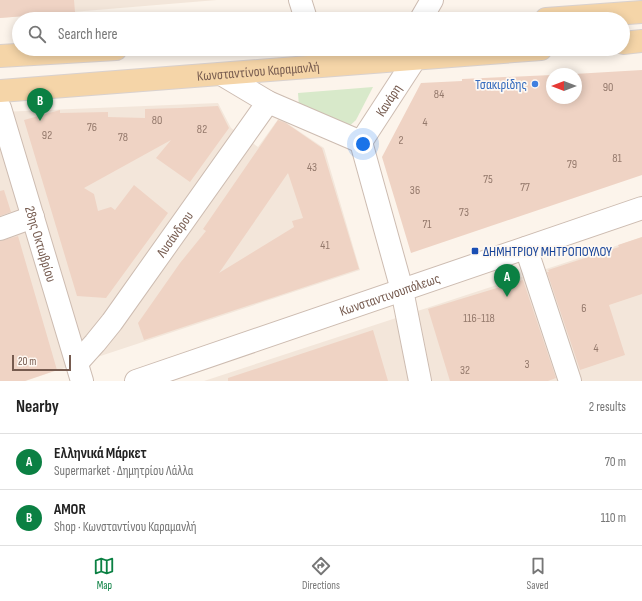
<!DOCTYPE html>
<meta charset="utf-8">
<style>
:root{--surface:#fff;--page:#f2f2f2;--text:#222;--muted:#767676;--line:#e0e0e0;--accent:#0b8043}
body{margin:0;font-family:"Sofia Sans Condensed",sans-serif;background:var(--page);color:var(--text)}
.compass{position:absolute;left:546px;top:68px;width:36px;height:36px;border-radius:50%;background:var(--surface);box-shadow:0 2px 10px #0003;rotate:270deg}
.scale{position:absolute;left:12px;bottom:10px;width:59px;box-sizing:border-box;padding-left:4px;border:2px solid #765b4f;border-top:0;font-size:11px;line-height:14px;white-space:nowrap;color:#765b4f;-webkit-text-stroke:3px #fef8f2;paint-order:stroke}
.you{position:absolute;left:363px;top:144px;width:14px;height:14px;margin:-10px;border:3px solid #fff;border-radius:50%;background:#1a73e8;box-shadow:0 0 0 6px #1a73e833}
.badge{display:grid;place-items:center;width:26px;height:26px;border-radius:50%;background:var(--accent);color:#fff;font-size:13px;font-weight:700}
.pin{position:absolute;translate:-50% -33px;filter:drop-shadow(0 1px 2px #0008)}
.pin::after{content:'';position:absolute;top:21px;width:14px;height:12px;background:inherit;clip-path:polygon(0 0,100% 0,50% 100%)}
.list{margin:0;padding:0;list-style:none}
h2{display:flex;justify-content:space-between;align-items:center;height:52px;margin:0;padding:0 16px;font-size:17px}
h2 small{font-size:13px;font-weight:400;color:var(--muted)}
.list li{display:grid;grid-template-columns:26px 1fr auto;gap:12px;align-items:center;box-sizing:border-box;height:56px;padding:0 16px;border-top:1px solid var(--line)}
.list b{display:block;font-size:15px;white-space:nowrap}
.list p{margin:0;font-size:13px;white-space:nowrap;color:var(--muted)}
.list em{font-size:13px;font-style:normal;color:var(--muted)}
.icon{flex:none;width:22px;height:22px;fill:none;stroke:currentColor;stroke-width:2;stroke-linecap:round;stroke-linejoin:round}
.map{position:relative;flex:none;width:642px;height:381px;overflow:hidden}
.search{position:absolute;background:var(--surface);box-shadow:0 2px 10px #0003;left:12px;right:12px;top:12px;height:44px;display:flex;align-items:center;gap:10px;box-sizing:border-box;padding:0 14px;border-radius:22px;color:var(--muted);font-size:15px}
.sheet{height:164px;background:var(--surface)}
nav{display:flex;justify-content:space-around;align-items:center;box-sizing:border-box;height:56px;border-top:1px solid var(--line);background:var(--surface);font-size:11px;color:var(--muted)}
nav a{display:grid;justify-items:center;gap:2px}
nav .on{color:var(--accent)}
.map>svg:first-child{display:block}
.residential{fill:#f3e6da}
.green{fill:#d8e9ca}
.building{fill:#efd3c4;fill-rule:evenodd}
.lines{fill:none;stroke-linecap:round;stroke-linejoin:round}
.minor-casing{stroke:#cdbcb1;stroke-width:24}
.major-casing{stroke:#d9d1ce;stroke-width:24}
.minor{stroke:#fff;stroke-width:22}
.major{stroke:#f5d5a8;stroke-width:22}
.shop-dot{fill:#3f7fe0;stroke:#fef8f2;stroke-width:1.5}
.transit-dot{fill:#1a4fb4;stroke:#fef8f2;stroke-width:1.5}
.labels{text-anchor:middle;stroke-width:3.5;stroke-linejoin:round;paint-order:stroke}
.number-label{font-size:12px;fill:#94796c}
.street-label{font-size:14px;fill:#765b4f;stroke:#fef8f2}
.shop-label{font-size:14px;fill:#366cbe;stroke:#fef8f2;text-anchor:end}
.transit-label{font-size:14px;fill:#164399;stroke:#fef8f2;text-anchor:start}
</style>
<div class="map">
<svg width="642" height="381" viewBox="0 0 642 381">
<rect width="100%" height="100%" fill="#fcf4eb"/>
<path class="residential" d="M 0,0 L 217,0 L 0,18 Z
M 218,103 L 231,128 L 258,147 L 279,118 L 324,148 L 360,270 L 25,381 L 0,381 L 0,112 Z
M 642,237 L 642,381 L 204,381 L 610,248 Z"/>
<path class="green" d="M 373,87 L 356,120 L 345,130 L 299,107 L 298,93 Z"/>
<path class="building" d="M 0,0 L 74,0 L 75,12 L 0,18 Z
M 642,70 L 642,175 L 411,253 L 382,157 L 421,83 L 462,81 L 462,79 L 552,75 L 552,98 L 576,98 L 576,74 L 574,74 Z
M 218,106 L 229,128 L 190,182 L 156,158 L 171,140 L 84,188 L 94,194 L 98,211 L 111,207 L 115,210 L 134,185 L 168,213 L 106,298 L 77,296 L 24,120 L 60,110 L 60,113 L 108,112 L 108,117 L 145,118 L 145,109 L 180,108 Z
M 278,120 L 286,123 L 322,148 L 359,269 L 144,340 L 138,323 L 180,263 L 206,231 L 203,229 ZM 288,173 L 303,218 L 292,221 L 294,227 L 219,273 Z
M 4,190 L 11,212 L 0,216 L 0,191 Z
M 18,236 L 57,370 L 25,381 L 0,381 L 0,241 Z
M 642,237 L 642,294 L 609,305 L 625,355 L 580,370 L 547,272 L 549,272 L 548,270 L 619,247 L 618,245 Z
M 523,280 L 556,378 L 548,381 L 450,381 L 428,309 Z
M 373,330 L 388,381 L 228,381 L 228,378 Z"/>
<g class="lines">
<g class="minor-casing">
<g id="minor">
<path d="M 300,0 L 306,19"/>
<path d="M 421,19 L 432,0"/>
<path d="M 221,74 L 268,102 L 361,142"/>
<path id="s1" d="M 0,108 L 82,381"/>
<path d="M 361,142 L 402,290 L 420,381"/>
<path id="s2" d="M 361,142 L 415,59"/>
<path d="M 0,229 L 33,217"/>
<path d="M 526,248 L 570,381"/>
<path id="s3" d="M 77,363 L 95,343 L 112,322 L 268,102"/>
<path id="s4" d="M 136,381 L 642,208"/>
</g>
</g>
<g class="major-casing">
<g id="major">
<path d="M 546,19 L 642,12"/>
<path d="M 623,43 L 642,41"/>
<path d="M 0,56 L 116,49"/>
<path id="s5" d="M 0,91 L 541,49"/>
</g>
</g>
<use href="#minor" class="minor"/>
<use href="#major" class="major"/>
</g>
<circle class="shop-dot" cx="535" cy="84" r="4"/>
<rect class="transit-dot" x="471" y="247" width="8" height="8" rx="2"/>
<g class="labels">
<g class="number-label">
<text x="608" y="91">90</text>
<text x="439" y="98">84</text>
<text x="157" y="124">80</text>
<text x="425" y="126">4</text>
<text x="92" y="131">76</text>
<text x="202" y="133">82</text>
<text x="47" y="139">92</text>
<text x="123" y="141">78</text>
<text x="401" y="144">2</text>
<text x="617" y="162">81</text>
<text x="572" y="168">79</text>
<text x="312" y="171">43</text>
<text x="488" y="183">75</text>
<text x="525" y="191">77</text>
<text x="415" y="194">36</text>
<text x="464" y="216">73</text>
<text x="427" y="228">71</text>
<text x="325" y="249">41</text>
<text x="584" y="312">6</text>
<text x="479" y="322">116-118</text>
<text x="596" y="352">4</text>
<text x="527" y="368">3</text>
<text x="465" y="374">32</text>
</g>
<g class="street-label">
<text dy="5" stroke="none"><textPath href="#s5" startOffset="259">Κωνσταντίνου Καραμανλή</textPath></text>
<text dy="5" stroke="none"><textPath href="#s2" startOffset="50">Κανάρη</textPath></text>
<text dy="5" stroke="none"><textPath href="#s3" startOffset="162">Λυσάνδρου</textPath></text>
<text dy="5" stroke="none"><textPath href="#s1" startOffset="142">28ης Οκτωβρίου</textPath></text>
<text dy="5" stroke="none"><textPath href="#s4" startOffset="268">Κωνσταντινουπόλεως</textPath></text>
</g>
<g class="shop-label">
<text x="527" y="89">Τσακιρίδης</text>
</g>
<g class="transit-label">
<text x="483" y="256">ΔΗΜΗΤΡΙΟΥ ΜΗΤΡΟΠΟΥΛΟΥ</text>
</g>
</g>
</svg>
<svg class="compass" viewBox="-18 -18 36 36"><path d="M0-13l5 13h-10z" fill="#e53935"/><path d="M0 13l5-13h-10z" fill="#767676"/></svg>
<div class="scale">20 m</div>
<div class="you"></div>
<div class="pin badge" style="left:507px;top:297px">A</div>
<div class="pin badge" style="left:40px;top:121px">B</div>
<div class="search"><svg class="icon" aria-label="search" viewBox="0 0 24 24"><circle cx="10" cy="10" r="6"/><path d="M15 15l6 6"/></svg>Search here</div>
</div>
<section class="sheet">
<h2>Nearby<small>2 results</small></h2>
<ul class="list">
<li><span class="badge">A</span><div><b>Ελληνικά Μάρκετ</b><p>Supermarket · Δημητρίου Λάλλα</p></div><em>70 m</em></li>
<li><span class="badge">B</span><div><b>AMOR</b><p>Shop · Κωνσταντίνου Καραμανλή</p></div><em>110 m</em></li>
</ul>
</section>
<nav>
<a class="on"><svg class="icon" aria-label="map" viewBox="0 0 24 24"><path d="M3 6l6-2 6 2 6-2v14l-6 2-6-2-6 2zM9 4v14M15 6v14"/></svg>Map</a>
<a><svg class="icon" aria-label="directions" viewBox="0 0 24 24"><path d="M12 3l9 9-9 9-9-9zM9 14v-3h6M13 9l2 2-2 2"/></svg>Directions</a>
<a><svg class="icon" aria-label="saved" viewBox="0 0 24 24"><path d="M7 4h10v16l-5-4-5 4z"/></svg>Saved</a>
</nav>
